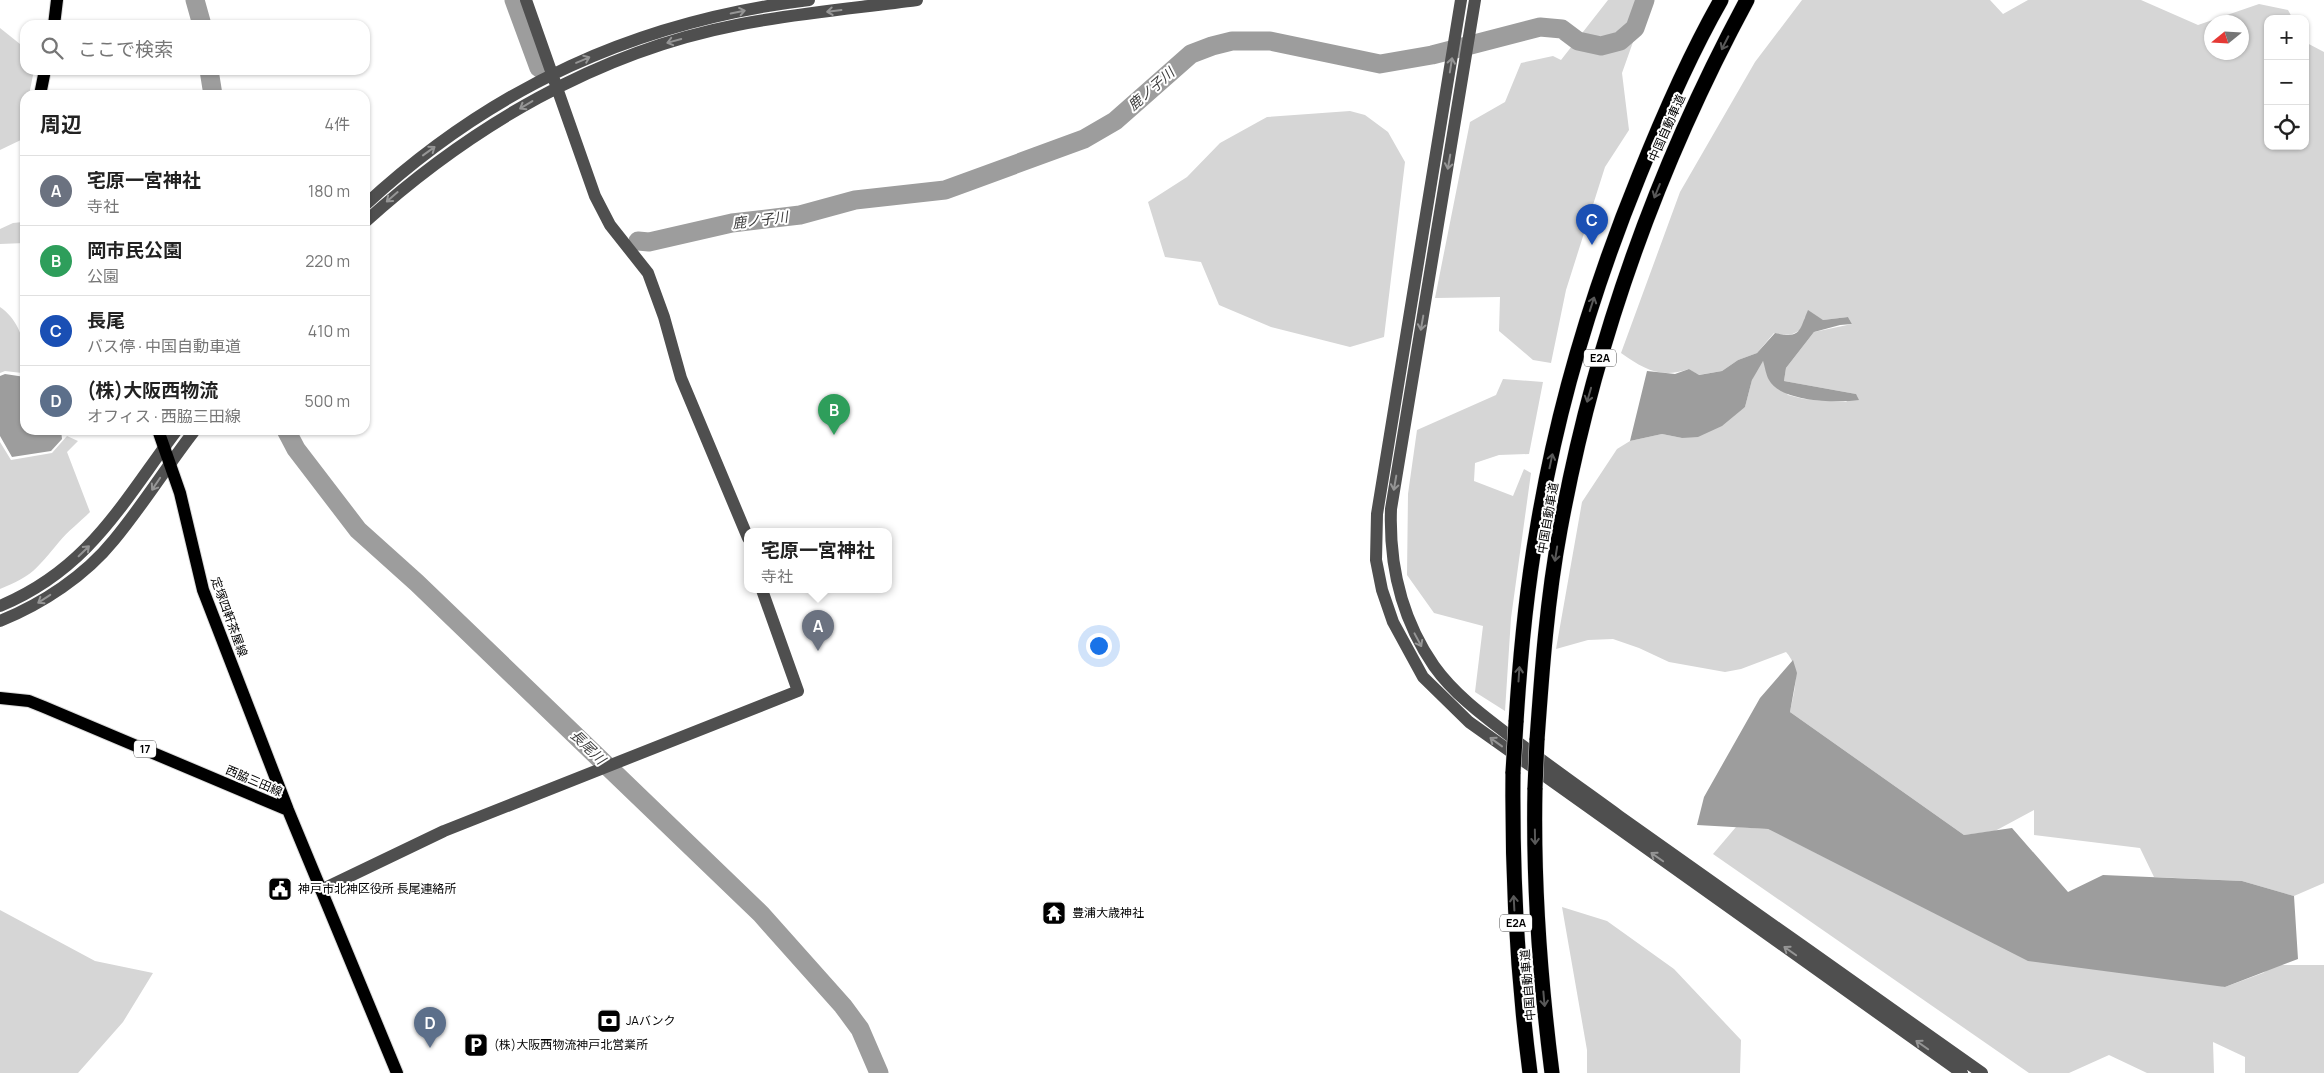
<!DOCTYPE html>
<html lang="ja">
<meta charset="utf-8">
<style>
:root{--surface:#fff;--page:#f6f6f6;--text:#222;--muted:#767676;--line:#e0e0e0;--accent:#000}
body{margin:0;font-family:Manrope,"Noto Sans JP",sans-serif;background:var(--page);color:var(--text)}
.controls{position:absolute;right:15px;top:15px;display:grid;overflow:hidden;border-radius:10px;box-shadow:0 1px 4px #0004}
.controls button{width:45px;height:45px;display:grid;place-items:center;padding:0;border:0;border-bottom:1px solid var(--line);background:var(--surface);color:var(--text);font:25px sans-serif}
.compass{position:absolute;left:2204px;top:15px;width:45px;height:45px;border-radius:50%;background:var(--surface);box-shadow:0 1px 4px #0004;rotate:252deg}
.you{position:absolute;left:1098px;top:645px;width:18px;height:18px;margin:-12px;border:4px solid #fff;border-radius:50%;background:#1a73e8;box-shadow:0 0 0 8px #1a73e833}
.badge{display:grid;place-items:center;width:32px;height:32px;border-radius:50%;background:var(--accent);color:#fff;font-size:16px;font-weight:700}
.pin{position:absolute;translate:-50% -41px;filter:drop-shadow(0 1px 2px #0008)}
.pin::after{content:'';position:absolute;top:26px;width:18px;height:15px;background:inherit;clip-path:polygon(0 0,100% 0,50% 100%)}
.popup{position:absolute;left:744px;top:528px;width:148px;height:65px;box-sizing:border-box;display:grid;place-content:center;border-radius:10px;background:var(--surface);filter:drop-shadow(0 1px 4px #0005);font-size:16px;white-space:nowrap;color:var(--muted)}
.popup b{font-size:19px;color:var(--text)}
.popup::after{content:'';position:absolute;left:50%;top:100%;margin-left:-10px;border:10px solid transparent;border-top-color:var(--surface)}
.list{margin:0;padding:0;list-style:none}
h2{display:flex;justify-content:space-between;align-items:center;height:65px;margin:0;padding:0 20px;font-size:21px}
h2 small{font-size:16px;font-weight:400;color:var(--muted)}
.list li{display:grid;grid-template-columns:32px 1fr auto;gap:15px;align-items:center;box-sizing:border-box;height:70px;padding:0 20px;border-top:1px solid var(--line)}
.list b{display:block;font-size:19px;white-space:nowrap}
.list p{margin:0;font-size:16px;white-space:nowrap;color:var(--muted)}
.list em{font-size:16px;font-style:normal;color:var(--muted)}
.icon{flex:none;width:28px;height:28px;fill:none;stroke:currentColor;stroke-width:2;stroke-linecap:round;stroke-linejoin:round}
.map{position:relative;flex:none;width:2324px;height:1073px;overflow:hidden}
.search{position:absolute;background:var(--surface);box-shadow:0 1px 4px #0004;left:20px;top:20px;width:350px;height:55px;display:flex;align-items:center;gap:12px;box-sizing:border-box;padding:0 18px;border-radius:15px;color:var(--muted);font-size:19px}
.panel{position:absolute;background:var(--surface);box-shadow:0 1px 4px #0004;left:20px;top:90px;width:350px;height:345px;border-radius:15px}
.map>svg:first-child{display:block}
.green{fill:#d6d6d6;fill-rule:evenodd}
.water{fill:#9d9d9d}
.lines{fill:none;stroke-linecap:round;stroke-linejoin:round}
.river{stroke:#9d9d9d;stroke-width:19}
.major-casing{stroke:#dbdbdb;stroke-width:14}
.highway-casing{stroke:#dbdbdb;stroke-width:16}
.minor{stroke:#4f4f4f;stroke-width:12}
.major{stroke:#000;stroke-width:12}
.highway{stroke:#000;stroke-width:15}
.highway-bridge-casing{stroke:#dbdbdb;stroke-width:16;stroke-linecap:butt}
.highway-bridge{stroke:#000;stroke-width:15}
.oneway{stroke:#959595}
.oneway2{stroke:#595959}
.labels{text-anchor:middle;stroke-width:4;stroke-linejoin:round;paint-order:stroke}
.shield{fill:#fff;stroke:#4c4c4c;stroke-width:1}
.shield-label{font-size:11px;font-weight:bold;fill:#000}
.street-label{font-size:12px;fill:#000;stroke:#fff}
.poi-label{font-size:12px;fill:#000;stroke:#fff;text-anchor:start}
.water-label{font-size:14px;font-style:italic;fill:#3e3e3e;stroke:#fff}
</style>
<div class="map">
<svg width="2324" height="1073" viewBox="0 0 2324 1073">
<rect width="100%" height="100%" fill="#fff"/>
<path class="green" d="M 1608,0 L 1648,0 L 1622,73 L 1629,130 L 1605,167 L 1566,290 L 1551,363 L 1533,360 L 1499,331 L 1500,297 L 1435,298 L 1470,122 L 1505,102 L 1521,63 L 1553,56 L 1561,60 Z
M 1802,0 L 1990,0 L 2003,14 L 2028,0 L 2141,0 L 2198,25 L 2259,4 L 2288,10 L 2293,19 L 2268,19 L 2268,146 L 2305,146 L 2305,42 L 2324,52 L 2324,883 L 2294,896 L 2242,881 L 2154,877 L 2140,848 L 2034,835 L 2034,810 L 1995,831 L 1964,835 L 1790,712 C 1794,690 1802,670 1786,652 L 1741,669 L 1725,672 L 1669,662 L 1639,648 L 1613,639 L 1588,640 L 1556,649 L 1582,502 L 1617,449 L 1630,441 L 1662,434 L 1682,438 L 1745,407 L 1752,380 L 1760,362 L 1763,361 L 1788,395 L 1804,399 L 1846,402 L 1856,394 L 1784,381 L 1786,368 L 1814,332 L 1852,324 L 1848,317 L 1823,320 L 1805,317 L 1803,328 C 1792,336 1788,336 1774,333 L 1757,353 L 1738,360 L 1722,371 L 1698,375 L 1689,369 C 1660,379 1644,369 1621,353 L 1680,192 L 1755,62 ZM 2212,22 L 2242,22 L 2242,52 L 2212,52 Z
M 0,28 L 25,48 L 25,70 L 34,70 L 29,95 L 25,95 L 25,138 L 0,150 Z
M 1350,111 L 1365,115 L 1388,132 L 1405,162 L 1384,337 L 1350,347 L 1271,327 L 1219,305 L 1201,262 L 1165,257 L 1148,202 L 1187,177 L 1220,143 L 1267,117 Z
M 23,222 L 25,243 L 0,244 L 0,229 L 13,223 Z
M 0,307 C 20,320 30,351 22,373 L 5,371 L 0,373 Z
M 1503,379 L 1543,382 L 1529,454 L 1499,455 L 1475,463 L 1474,481 L 1513,496 L 1524,469 L 1531,473 L 1511,618 L 1505,711 L 1475,692 L 1483,626 L 1434,613 L 1407,575 L 1408,494 L 1417,430 L 1496,395 Z
M 67,436 L 78,441 L 67,452 L 90,512 C 80,522 68,531 59,542 C 37,568 33,576 0,589 L 0,442 L 11,460 L 52,453 Z
M 1736,827 L 1768,829 L 1875,882 L 2225,987 L 2263,973 L 2275,965 L 2324,965 L 2324,1073 L 2245,1073 L 2245,1057 L 2213,1042 L 2214,1073 L 2147,1073 L 2109,1055 L 2069,1073 L 2029,1073 L 1713,854 Z
M 1562,907 L 1607,921 L 1674,969 L 1741,1040 L 1740,1073 L 1587,1073 L 1587,1050 Z
M 0,910 L 95,961 L 153,973 L 123,1022 L 78,1073 L 0,1073 Z"/>
<path class="water" d="M 1808,310 L 1823,320 L 1848,317 L 1852,324 L 1840,325 L 1814,332 L 1786,368 L 1784,381 L 1856,394 L 1859,400 C 1836,403 1781,402 1769,380 C 1766,375 1765,367 1763,361 L 1752,380 L 1745,407 L 1722,426 L 1698,437 L 1682,438 L 1662,434 L 1630,441 L 1647,371 L 1675,374 L 1689,369 L 1699,375 L 1722,371 L 1738,360 L 1757,353 L 1775,333 C 1801,339 1799,331 1808,310 Z
M 5,374 L 25,377 L 25,430 L 61,430 L 62,439 L 51,451 L 12,457 L 0,436 L 0,376 Z
M 1793,660 L 1797,673 L 1790,712 L 1964,835 L 2012,828 L 2068,892 L 2103,875 L 2242,881 L 2294,896 L 2298,959 L 2225,987 L 2028,961 L 1768,829 L 1697,825 L 1704,797 L 1760,698 Z"/>
<g class="lines">
<path class="river" d="M 195,0 L 202,25
M 514,0 L 539,68
M 209,70 L 213,95
M 638,241 L 649,242 L 732,223 L 800,215 L 855,200 L 945,190 L 967,182 L 1084,139 L 1115,121 L 1191,54 L 1212,46 L 1232,41 L 1270,41 L 1380,64 L 1432,55 L 1540,27 L 1562,29 L 1578,41 L 1601,46 L 1620,41 L 1635,28 L 1645,0
M 286,430 L 296,449 L 358,530 L 417,583 L 761,914 L 843,1006 L 860,1029 L 879,1073"/>
<g class="major-casing">
<path id="major" d="M 54,25 L 57,0
M 40,95 L 45,70
M 158,430 L 180,493 L 203,590 L 288,810 L 397,1073
M 0,698 L 29,701 L 44,707 L 288,810"/>
</g>
<g class="highway-casing">
<path id="highway" d="M 1516,722 C 1520,658 1526,593 1537,530 C 1557,408 1593,289 1639,176 C 1663,116 1689,56 1721,0
M 1537,740 C 1542,670 1547,600 1560,530 C 1594,344 1657,167 1747,0
M 1513,772 C 1512,873 1517,973 1530,1073
M 1535,788 C 1533,883 1540,979 1552,1073"/>
</g>
<path class="minor" d="M 526,0 L 595,196 L 610,225 L 648,273 L 664,317 L 681,378 L 748,538
M 1461,0 L 1377,514 L 1376,560 L 1382,590 L 1393,622 L 1423,677 L 1469,722 L 1962,1073
M 1475,0 L 1391,509 C 1389,566 1401,618 1434,666 C 1456,697 1489,720 1519,743 C 1552,768 1586,792 1619,816 C 1740,902 1861,987 1982,1073
M 365,205 C 492,87 637,21 809,0
M 365,222 C 470,127 597,52 737,25 C 796,13 857,8 917,0
M 0,606 C 89,569 122,503 177,430
M 0,621 C 42,604 85,576 114,540 C 143,505 167,466 195,430
M 321,890 L 444,831 L 798,691 L 762,590"/>
<use href="#major" class="major"/>
<use href="#highway" class="highway"/>
<g class="highway-bridge-casing">
<path id="highway-bridge" d="M 1513,772 L 1516,722
M 1535,788 L 1537,740"/>
</g>
<use href="#highway-bridge" class="highway-bridge"/>
</g>
<defs><path id="oneway-shaft" d="M-6 0H5M1.5-3L5.5 0L1.5 3" fill="none" stroke-width="1.6" stroke-linecap="round" stroke-linejoin="round" transform="scale(1.25)"/></defs>
<g class="oneway">
<use href="#oneway-shaft" transform="translate(834 11) rotate(173)"/>
<use href="#oneway-shaft" transform="translate(738 12) rotate(-12)"/>
<use href="#oneway-shaft" transform="translate(674 41) rotate(165)"/>
<use href="#oneway-shaft" transform="translate(583 60) rotate(-23)"/>
<use href="#oneway-shaft" transform="translate(1451 65) rotate(-81)"/>
<use href="#oneway-shaft" transform="translate(526 105) rotate(149)"/>
<use href="#oneway-shaft" transform="translate(429 151) rotate(-36)"/>
<use href="#oneway-shaft" transform="translate(1449 162) rotate(100)"/>
<use href="#oneway-shaft" transform="translate(392 197) rotate(139)"/>
<use href="#oneway-shaft" transform="translate(1422 323) rotate(100)"/>
<use href="#oneway-shaft" transform="translate(1395 483) rotate(100)"/>
<use href="#oneway-shaft" transform="translate(156 484) rotate(124)"/>
<use href="#oneway-shaft" transform="translate(84 551) rotate(-44)"/>
<use href="#oneway-shaft" transform="translate(44 599) rotate(147)"/>
<use href="#oneway-shaft" transform="translate(1418 640) rotate(62)"/>
<use href="#oneway-shaft" transform="translate(1496 742) rotate(-144)"/>
<use href="#oneway-shaft" transform="translate(1657 857) rotate(-145)"/>
<use href="#oneway-shaft" transform="translate(1790 951) rotate(-145)"/>
<use href="#oneway-shaft" transform="translate(1922 1045) rotate(-145)"/>
</g>
<g class="oneway2">
<use href="#oneway-shaft" transform="translate(1725 43) rotate(117)"/>
<use href="#oneway-shaft" transform="translate(1657 191) rotate(112)"/>
<use href="#oneway-shaft" transform="translate(1592 304) rotate(-72)"/>
<use href="#oneway-shaft" transform="translate(1589 395) rotate(106)"/>
<use href="#oneway-shaft" transform="translate(1551 461) rotate(-78)"/>
<use href="#oneway-shaft" transform="translate(1556 554) rotate(99)"/>
<use href="#oneway-shaft" transform="translate(1519 674) rotate(-86)"/>
<use href="#oneway-shaft" transform="translate(1535 837) rotate(89)"/>
<use href="#oneway-shaft" transform="translate(1514 903) rotate(-93)"/>
<use href="#oneway-shaft" transform="translate(1544 999) rotate(85)"/>
</g>
<defs>
<g id="civic-square" transform="scale(1.25)"><rect x="-9" y="-9" width="18" height="18" rx="4" fill="#000" stroke="#fff"/><path d="M-.6-6.5H3V-4.5H.6V-3L4-1V1h2V6H-6V1h2V-1L-.6-3ZM-1.2 2.5V6h2.4V2.5Z" fill="#fff"/></g>
<g id="temple-square" transform="scale(1.25)"><rect x="-9" y="-9" width="18" height="18" rx="4" fill="#000" stroke="#fff"/><path d="M0-6L5-2H3V0L6.5 2.5H4V6H1.5V3h-3V6H-4V2.5H-6.5L-3 0V-2H-5Z" fill="#fff"/></g>
<g id="bank-square" transform="scale(1.25)"><rect x="-9" y="-9" width="18" height="18" rx="4" fill="#000" stroke="#fff"/><path d="M-6-4H6V4H-6ZM0-2.3a2.3 2.3 0 1 0 0 4.6a2.3 2.3 0 1 0 0-4.6Z" fill="#fff"/></g>
<g id="parking-square" transform="scale(1.25)"><rect x="-9" y="-9" width="18" height="18" rx="4" fill="#000" stroke="#fff"/><path d="M-3.5-5.5H1a3.5 3.5 0 0 1 0 7H-1V5.5H-3.5ZM-1-3.4V-.6H.8a1.4 1.4 0 0 0 0-2.8Z" fill="#fff"/></g>
</defs>
<g fill-rule="evenodd">
<use href="#civic-square" x="280" y="889"/>
<use href="#temple-square" x="1054" y="913"/>
<use href="#bank-square" x="609" y="1021"/>
<use href="#parking-square" x="476" y="1045"/>
</g>
<g class="labels">
<g class="shield">
<rect x="1584" y="349.5" width="32" height="17" rx="4"/>
<rect x="134" y="740.5" width="22" height="17" rx="4"/>
<rect x="1500" y="914.5" width="32" height="17" rx="4"/>
</g>
<g class="shield-label">
<text x="1600" y="362">E2A</text>
<text x="145" y="753">17</text>
<text x="1516" y="927">E2A</text>
</g>
<g class="street-label">
<text transform="translate(1667 128) rotate(-66)" y="4">中国自動車道</text>
<text transform="translate(1548 518) rotate(-80)" y="4">中国自動車道</text>
<text transform="translate(229 617) rotate(70)" y="4">定塚四軒茶屋線</text>
<text transform="translate(254 781) rotate(23)" y="4">西脇三田線</text>
<text transform="translate(1528 985) rotate(-95)" y="4">中国自動車道</text>
</g>
<g class="poi-label">
<text x="298" y="893">神戸市北神区役所 長尾連絡所</text>
<text x="1072" y="917">豊浦大歳神社</text>
<text x="626" y="1025">JAバンク</text>
<text x="494" y="1049">(株)大阪西物流神戸北営業所</text>
</g>
<g class="water-label">
<text transform="translate(1151 89) rotate(-41)" y="5">鹿ノ子川</text>
<text transform="translate(760 220) rotate(-7)" y="5">鹿ノ子川</text>
<text transform="translate(588 747) rotate(44)" y="5">長尾川</text>
</g>
</g>
</svg>
<div class="controls">
<button>+</button>
<button>−</button>
<button><svg class="icon" aria-label="locate" viewBox="0 0 24 24"><circle cx="12" cy="12" r="6"/><path d="M12 2v4M12 18v4M2 12h4M18 12h4"/></svg></button>
</div>
<svg class="compass" viewBox="-18 -18 36 36"><path d="M0-13l5 13h-10z" fill="#e53935"/><path d="M0 13l5-13h-10z" fill="#767676"/></svg>
<div class="you"></div>
<div class="pin badge" style="left:818px;top:651px;background:#6b7280">A</div>
<div class="popup"><b>宅原一宮神社</b>寺社</div>
<div class="pin badge" style="left:834px;top:435px;background:#2e9e5b">B</div>
<div class="pin badge" style="left:1592px;top:245px;background:#1a4fb4">C</div>
<div class="pin badge" style="left:430px;top:1048px;background:#5c6f8a">D</div>
<div class="search"><svg class="icon" aria-label="search" viewBox="0 0 24 24"><circle cx="10" cy="10" r="6"/><path d="M15 15l6 6"/></svg>ここで検索</div>
<section class="panel">
<h2>周辺<small>4件</small></h2>
<ul class="list">
<li><span class="badge" style="background:#6b7280">A</span><div><b>宅原一宮神社</b><p>寺社</p></div><em>180 m</em></li>
<li><span class="badge" style="background:#2e9e5b">B</span><div><b>岡市民公園</b><p>公園</p></div><em>220 m</em></li>
<li><span class="badge" style="background:#1a4fb4">C</span><div><b>長尾</b><p>バス停 · 中国自動車道</p></div><em>410 m</em></li>
<li><span class="badge" style="background:#5c6f8a">D</span><div><b>(株)大阪西物流</b><p>オフィス · 西脇三田線</p></div><em>500 m</em></li>
</ul>
</section>
</div>
